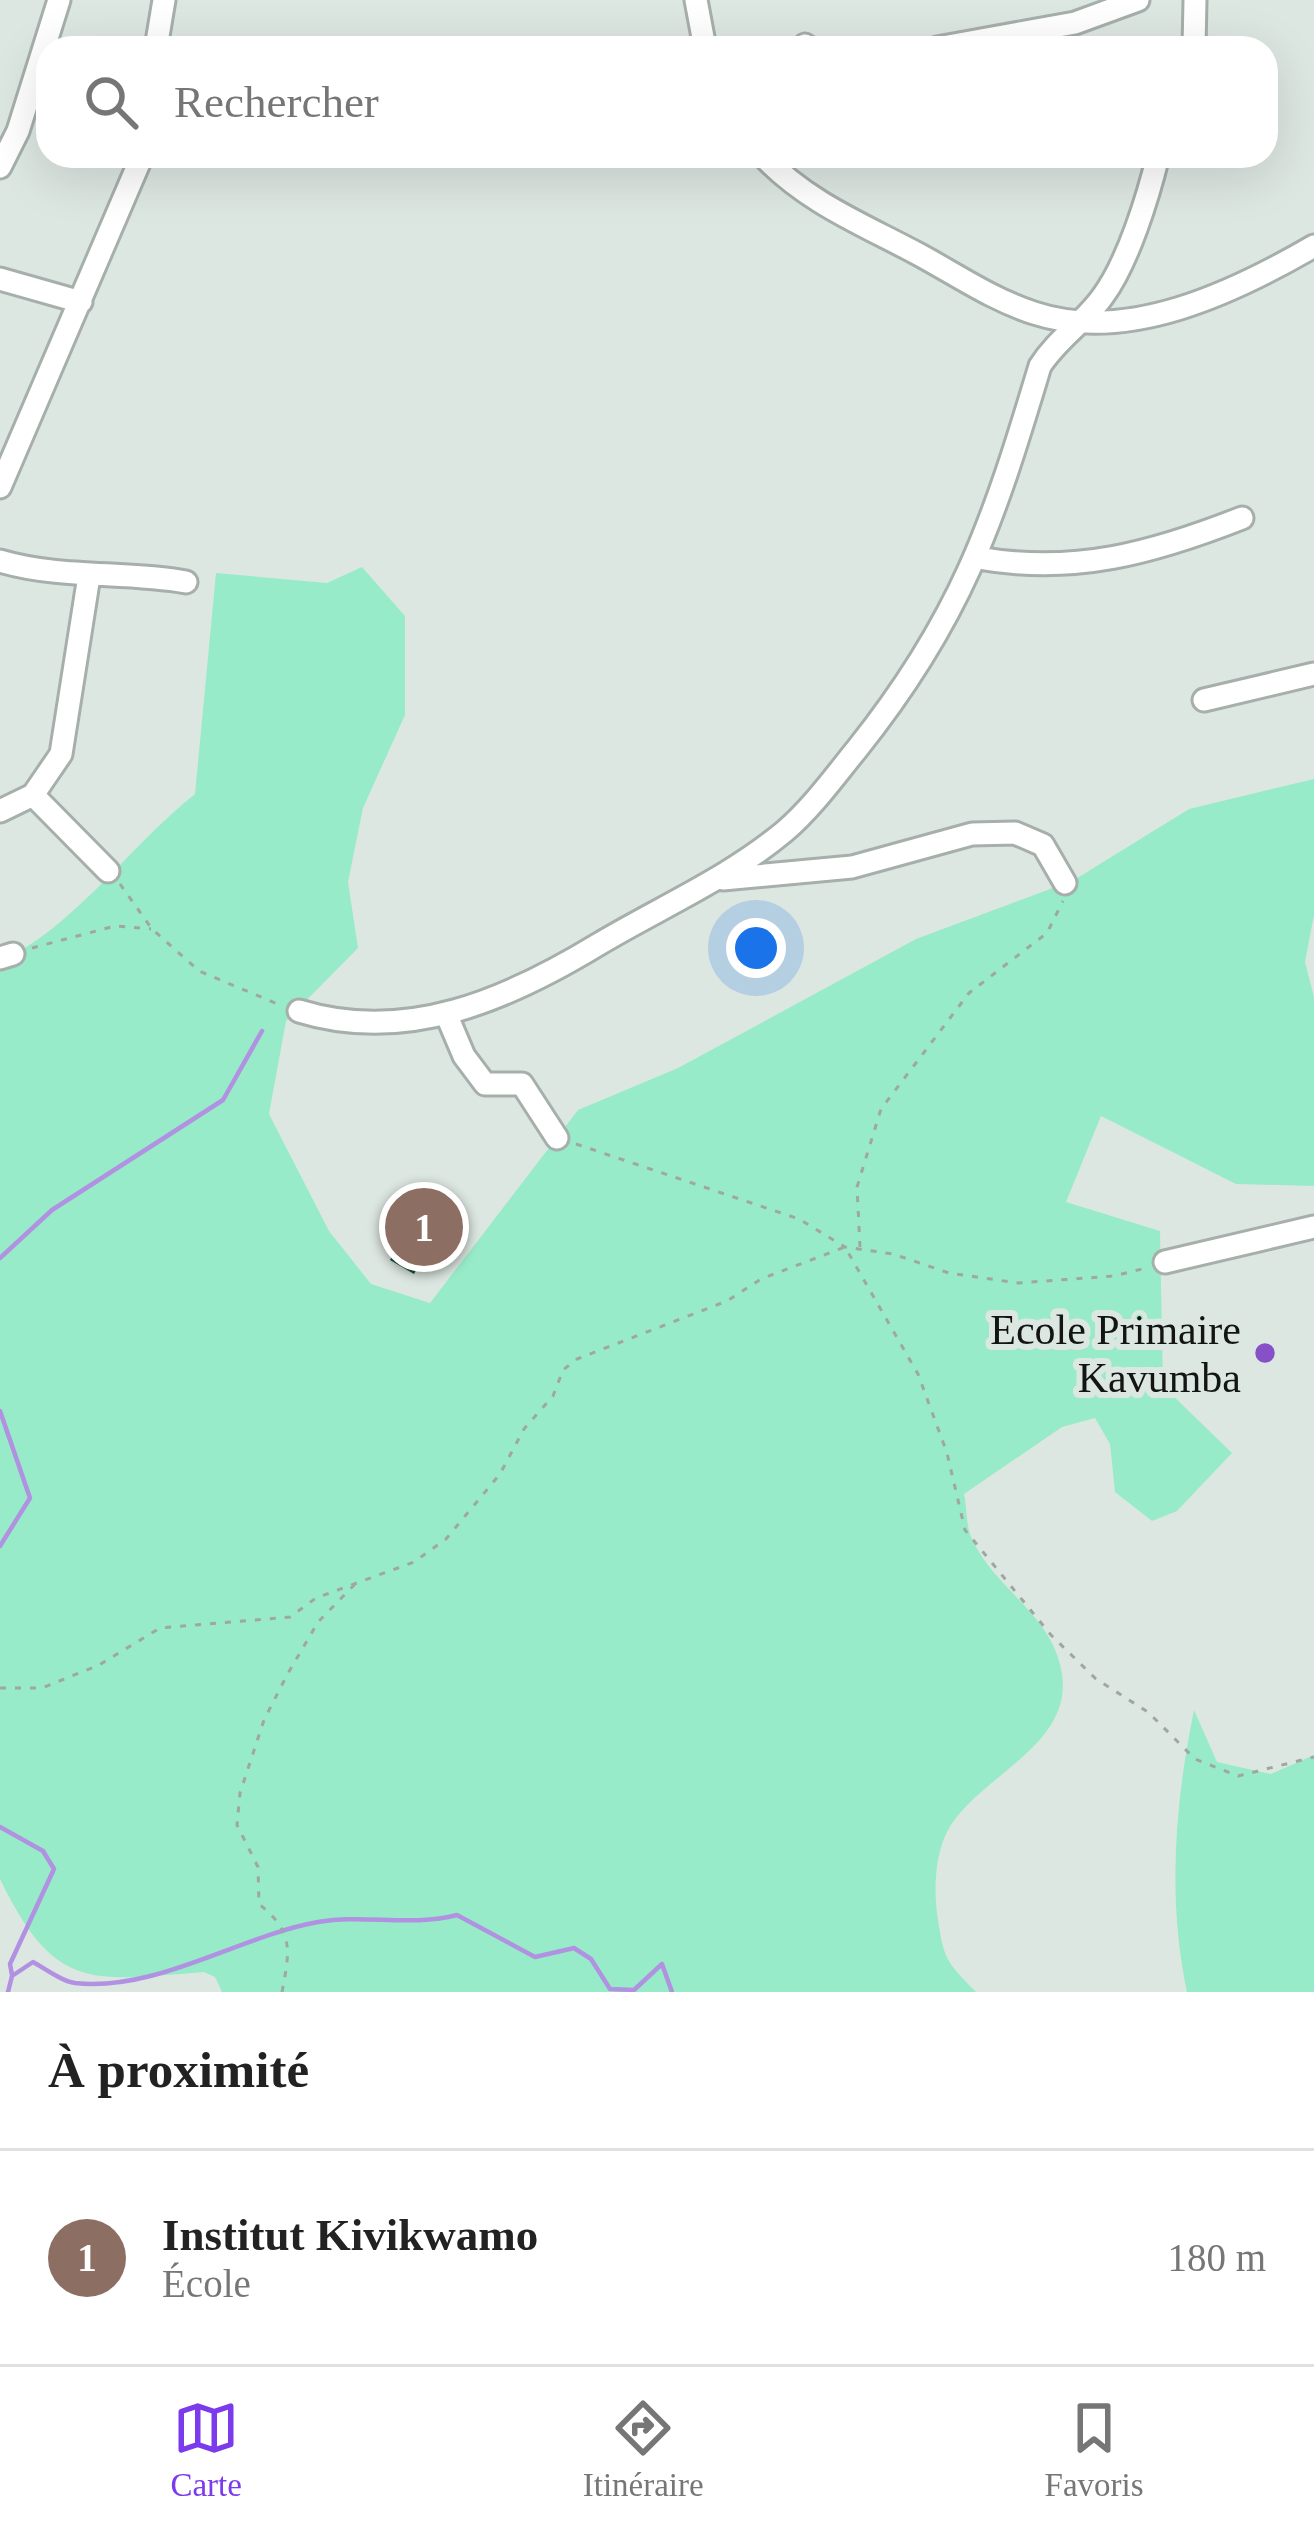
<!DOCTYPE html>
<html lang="fr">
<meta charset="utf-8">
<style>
:root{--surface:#fff;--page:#f2f2f2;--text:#222;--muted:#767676;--line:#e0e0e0;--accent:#7c3aed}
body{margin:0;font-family:Georgia,serif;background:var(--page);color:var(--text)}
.you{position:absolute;left:756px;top:948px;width:42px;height:42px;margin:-30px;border:9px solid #fff;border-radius:50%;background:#1a73e8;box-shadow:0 0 0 18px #1a73e833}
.badge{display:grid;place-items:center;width:78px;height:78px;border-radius:50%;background:var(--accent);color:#fff;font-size:39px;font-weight:700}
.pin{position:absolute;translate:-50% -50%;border:6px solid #fff;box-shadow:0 3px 12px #0006}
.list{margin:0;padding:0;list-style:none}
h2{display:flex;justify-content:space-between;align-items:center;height:156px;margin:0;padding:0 48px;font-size:51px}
h2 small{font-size:39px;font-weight:400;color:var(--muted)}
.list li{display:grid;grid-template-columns:78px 1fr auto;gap:36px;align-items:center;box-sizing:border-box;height:216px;padding:0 48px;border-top:3px solid var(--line)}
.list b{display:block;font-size:45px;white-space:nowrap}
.list p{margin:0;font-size:39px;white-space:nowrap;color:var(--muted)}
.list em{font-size:39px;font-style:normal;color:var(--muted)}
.icon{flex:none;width:66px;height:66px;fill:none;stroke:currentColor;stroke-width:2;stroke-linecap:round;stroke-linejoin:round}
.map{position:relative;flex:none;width:1314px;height:1992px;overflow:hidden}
.search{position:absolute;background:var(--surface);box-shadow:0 12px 48px #0002;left:36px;right:36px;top:36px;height:132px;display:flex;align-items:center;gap:30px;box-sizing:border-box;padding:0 42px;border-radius:36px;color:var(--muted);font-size:45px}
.sheet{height:372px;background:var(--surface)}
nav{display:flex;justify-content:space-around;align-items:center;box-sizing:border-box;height:168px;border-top:3px solid var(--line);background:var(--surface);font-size:33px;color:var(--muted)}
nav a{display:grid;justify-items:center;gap:6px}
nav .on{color:var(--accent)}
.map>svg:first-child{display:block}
.green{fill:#98ebc8}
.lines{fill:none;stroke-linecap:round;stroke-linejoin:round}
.stream{stroke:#b191e1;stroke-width:4.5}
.building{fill:#1a553f}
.minor-casing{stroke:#a6afab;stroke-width:27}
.path{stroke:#9fa6a3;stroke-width:3;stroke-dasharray:6 9;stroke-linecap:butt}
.minor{stroke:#fff;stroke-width:21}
.poi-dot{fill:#8750c8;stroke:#dde7e2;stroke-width:4.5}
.labels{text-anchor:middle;stroke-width:12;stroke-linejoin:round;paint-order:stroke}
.poi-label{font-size:42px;fill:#121514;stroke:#dde7e2;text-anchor:end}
</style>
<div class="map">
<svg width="1314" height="1992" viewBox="0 0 1314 1992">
<rect width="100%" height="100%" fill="#dde7e2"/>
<path class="green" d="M 362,567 L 405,616 L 405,715 L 363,808 L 348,882 L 358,948 L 286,1021 L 269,1114 L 329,1231 L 371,1284 L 430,1303 L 578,1110 L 678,1068 L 916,939 L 1074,880 L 1189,809 L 1314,779 L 1314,915 L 1305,962 L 1314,997 L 1314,1186 L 1236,1184 L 1101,1116 L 1066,1202 L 1160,1231 L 1163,1386 L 1232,1453 L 1177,1511 L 1152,1521 L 1115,1492 L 1110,1444 L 1095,1418 L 1062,1427 L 964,1494 C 967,1507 966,1527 972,1539 C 996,1591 1053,1614 1062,1674 C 1073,1748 975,1777 947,1832 C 935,1856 934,1888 937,1913 C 944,1959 944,1959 976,1992 L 222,1992 L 215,1977 L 204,1972 C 90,1981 55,1992 0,1879 L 0,962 C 78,924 128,847 195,794 L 216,573 L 327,583 Z
M 1194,1710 L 1217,1762 L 1271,1774 L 1314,1755 L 1314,1992 L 1187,1992 C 1167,1898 1175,1803 1194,1710 Z"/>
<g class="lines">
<path class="stream" d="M 0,1258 L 52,1210 L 223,1100 L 262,1031
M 0,1411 L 30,1498 L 0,1546
M 0,1827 L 43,1851 L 54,1869 L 10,1964 L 12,1975
M 8,1992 L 12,1976 L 33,1962 C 46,1969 61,1981 75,1983 C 157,1992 239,1936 318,1922 C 364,1914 411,1927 457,1915 L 535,1957 L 574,1948 L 591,1959 L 610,1989 L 634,1990 L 662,1964 L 672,1992"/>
</g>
<path class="building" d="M 423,1202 L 447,1216 L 414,1274 L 390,1260 Z"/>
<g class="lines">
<g class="minor-casing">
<path id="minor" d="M 696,0 L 705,48
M 805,45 L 809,48
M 156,48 L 164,0
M 937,48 L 1075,23 L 1138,0
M 1194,48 L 1195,0
M 763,156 C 808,203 862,224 918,254 C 957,275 991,299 1034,313 C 1127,344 1235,292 1314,246
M 0,167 L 18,131 L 59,0
M 0,279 L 81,302
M 0,487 L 142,156
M 978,558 C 1074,575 1153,553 1242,518
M 0,561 C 61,579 124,571 186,582
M 1204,700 L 1314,674
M 33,795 L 108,871
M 0,811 L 33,795 L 61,754 L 89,576
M 723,879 L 852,867 L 972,834 L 1015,833 L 1043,845 L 1065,883
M 0,958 L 13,954
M 299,1011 C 406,1044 507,1000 599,944 C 661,907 729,878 785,831 C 812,808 835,776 857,749 C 961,619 993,523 1040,366 C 1057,339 1084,323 1103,296 C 1128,262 1148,197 1158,156
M 447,1016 L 464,1056 L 485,1084 L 522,1084 L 557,1138
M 1165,1262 L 1314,1227"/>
</g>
<path class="path" d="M 120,884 L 152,929 L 199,971 L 280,1005
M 32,948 L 115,926 L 151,929
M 576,1144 L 799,1219 L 845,1247 L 893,1254 L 949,1273 L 1018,1283 L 1114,1276 L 1146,1268
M 860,1247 L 857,1187 L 881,1109 L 969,993 L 1047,933 L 1063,901
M 0,1688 L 42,1688 L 99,1665 L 160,1628 L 290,1617 L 316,1598 L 414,1562 L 446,1539 L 500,1474 L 524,1429 L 553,1396 L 563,1370 L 577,1359 L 727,1301 L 761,1279 L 845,1247 L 918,1374 L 947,1453 L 965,1530 L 1051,1635 L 1096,1679 L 1148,1712 L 1195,1759 L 1238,1776 L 1314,1757
M 282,1992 C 290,1950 294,1932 259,1904 L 258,1867 L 237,1825 L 240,1793 L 264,1720 L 287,1675 L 318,1622 L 355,1584"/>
<use href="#minor" class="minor"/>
</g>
<circle class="poi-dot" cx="1265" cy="1353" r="12"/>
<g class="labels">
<g class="poi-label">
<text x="1241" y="1344">Ecole Primaire<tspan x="1241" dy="48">Kavumba</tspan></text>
</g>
</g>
</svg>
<div class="you"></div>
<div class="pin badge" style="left:424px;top:1227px;background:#8d6e63">1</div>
<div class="search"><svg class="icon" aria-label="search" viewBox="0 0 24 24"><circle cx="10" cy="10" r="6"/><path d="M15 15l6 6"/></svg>Rechercher</div>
</div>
<section class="sheet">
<h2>À proximité<small></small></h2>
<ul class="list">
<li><span class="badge" style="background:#8d6e63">1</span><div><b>Institut Kivikwamo</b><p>École</p></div><em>180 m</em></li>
</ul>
</section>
<nav>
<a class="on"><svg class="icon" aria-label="map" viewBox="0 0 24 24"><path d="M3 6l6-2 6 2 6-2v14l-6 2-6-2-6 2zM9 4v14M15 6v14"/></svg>Carte</a>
<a><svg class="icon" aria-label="directions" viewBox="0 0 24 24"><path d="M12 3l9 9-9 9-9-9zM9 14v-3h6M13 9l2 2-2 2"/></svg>Itinéraire</a>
<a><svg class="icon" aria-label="saved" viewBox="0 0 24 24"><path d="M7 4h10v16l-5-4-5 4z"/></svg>Favoris</a>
</nav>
